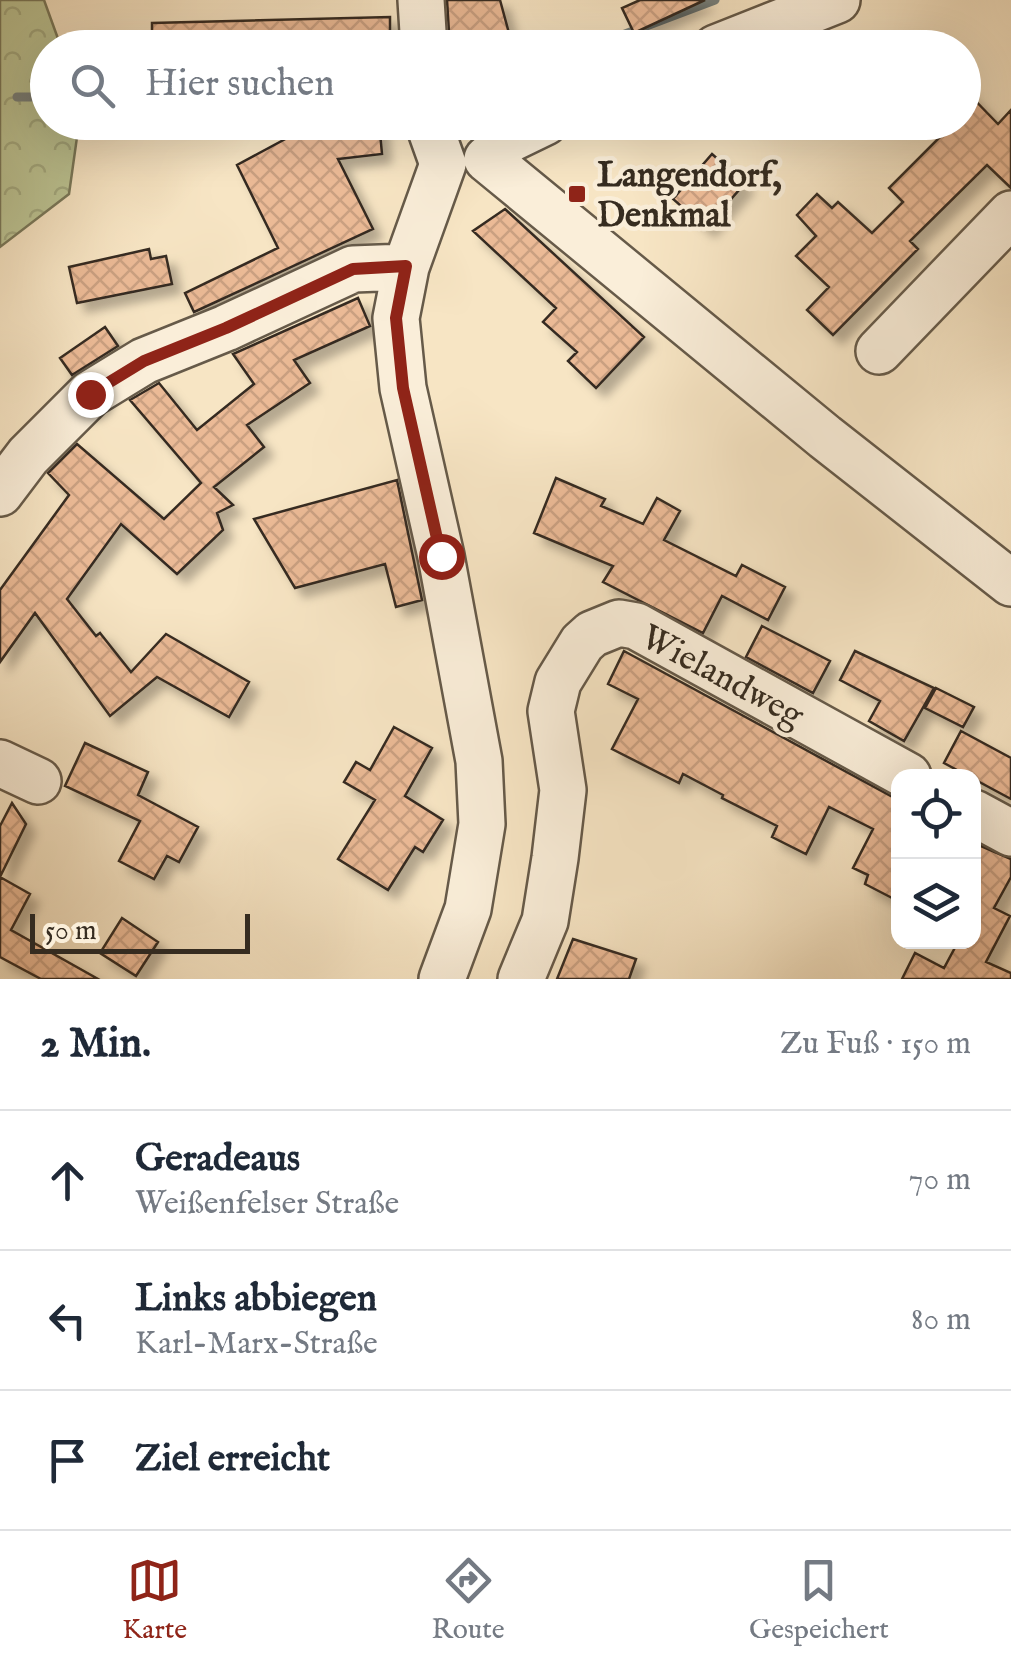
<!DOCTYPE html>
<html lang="de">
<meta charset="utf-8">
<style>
:root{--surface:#fff;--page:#f2f2f3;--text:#1f2937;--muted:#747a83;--line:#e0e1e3;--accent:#8f2418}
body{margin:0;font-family:"IM FELL English",serif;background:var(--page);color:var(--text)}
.controls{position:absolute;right:30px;bottom:30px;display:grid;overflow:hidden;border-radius:20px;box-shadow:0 10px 40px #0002}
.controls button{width:90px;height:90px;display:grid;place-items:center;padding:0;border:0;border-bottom:2px solid var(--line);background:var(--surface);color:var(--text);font:50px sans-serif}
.scale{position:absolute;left:30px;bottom:25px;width:220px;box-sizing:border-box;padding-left:10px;border:5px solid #362c20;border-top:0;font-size:28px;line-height:35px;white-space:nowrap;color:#362c20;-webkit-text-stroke:8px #faeed9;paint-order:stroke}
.stop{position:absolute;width:30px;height:30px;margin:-22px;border:8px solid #8f2418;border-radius:50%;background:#fff}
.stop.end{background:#8f2418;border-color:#fff;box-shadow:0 2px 10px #0008}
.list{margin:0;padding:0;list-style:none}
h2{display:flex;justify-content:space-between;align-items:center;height:130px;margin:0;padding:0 40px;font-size:42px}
h2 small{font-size:32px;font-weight:400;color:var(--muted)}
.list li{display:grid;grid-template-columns:65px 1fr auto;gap:30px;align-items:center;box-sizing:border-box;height:140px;padding:0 40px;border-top:2px solid var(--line)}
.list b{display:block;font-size:38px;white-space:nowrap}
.list p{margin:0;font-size:32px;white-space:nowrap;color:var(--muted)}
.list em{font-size:32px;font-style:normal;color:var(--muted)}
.icon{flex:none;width:55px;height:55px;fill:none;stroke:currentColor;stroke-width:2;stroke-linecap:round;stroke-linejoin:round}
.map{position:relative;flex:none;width:1011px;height:979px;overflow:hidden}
.search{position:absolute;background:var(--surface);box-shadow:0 10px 40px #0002;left:30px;right:30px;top:30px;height:110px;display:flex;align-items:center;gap:25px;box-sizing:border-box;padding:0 35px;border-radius:55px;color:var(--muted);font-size:38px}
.sheet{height:550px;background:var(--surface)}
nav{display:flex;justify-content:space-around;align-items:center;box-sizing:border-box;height:140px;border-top:2px solid var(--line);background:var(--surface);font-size:28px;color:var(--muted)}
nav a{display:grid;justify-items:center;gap:5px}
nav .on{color:var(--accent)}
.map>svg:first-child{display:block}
.forest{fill:url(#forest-crowns);stroke:#79785a;stroke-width:2.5}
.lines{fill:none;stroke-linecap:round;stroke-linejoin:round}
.stream{stroke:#77827f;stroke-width:9}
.building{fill:url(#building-cross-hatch);stroke:#362c20;stroke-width:2.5;filter:url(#shadow)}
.minor-casing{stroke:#665a49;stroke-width:50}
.minor{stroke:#faeed9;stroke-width:45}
.route{stroke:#8f2418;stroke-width:12}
.poi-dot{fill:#8f2418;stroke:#faeed9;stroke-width:4}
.labels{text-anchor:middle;stroke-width:9;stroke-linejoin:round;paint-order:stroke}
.poi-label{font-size:35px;font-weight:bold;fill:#362c20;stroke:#faeed9;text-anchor:start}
.street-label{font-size:35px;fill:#362c20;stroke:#faeed9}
</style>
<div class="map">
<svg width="1011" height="979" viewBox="0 0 1011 979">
<defs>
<pattern id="forest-crowns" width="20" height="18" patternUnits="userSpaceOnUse" patternTransform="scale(2.5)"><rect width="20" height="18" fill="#bcc595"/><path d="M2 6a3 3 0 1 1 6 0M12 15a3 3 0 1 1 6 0" fill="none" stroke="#a2a980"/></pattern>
<pattern id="building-cross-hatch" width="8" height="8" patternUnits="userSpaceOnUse" patternTransform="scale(2.5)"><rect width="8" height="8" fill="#ebba96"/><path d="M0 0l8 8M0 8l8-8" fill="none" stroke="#caa081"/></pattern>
<filter id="shadow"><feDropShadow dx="9" dy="9" stdDeviation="5" flood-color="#0004"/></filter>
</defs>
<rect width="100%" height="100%" fill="#f7e5c4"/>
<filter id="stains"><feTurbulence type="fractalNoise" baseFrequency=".002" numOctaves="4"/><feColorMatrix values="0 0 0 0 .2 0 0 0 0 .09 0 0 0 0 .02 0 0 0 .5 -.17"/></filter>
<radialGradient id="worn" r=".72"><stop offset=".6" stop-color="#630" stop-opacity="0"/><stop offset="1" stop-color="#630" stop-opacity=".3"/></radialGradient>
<path class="forest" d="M 0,0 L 44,0 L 61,47 L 48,48 L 48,122 L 79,123 L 69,194 L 0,247 Z"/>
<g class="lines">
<path class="stream" d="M 588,48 L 715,0
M 17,97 L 48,97"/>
</g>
<path class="building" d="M 447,0 L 500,0 L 513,48 L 450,48 Z
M 640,0 L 705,0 L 634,33 L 622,8 Z
M 390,17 L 390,48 L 152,48 L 152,23 Z
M 964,89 L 998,124 L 1011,110 L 1011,188 L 987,165 L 910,241 L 918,249 L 833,335 L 807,310 L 829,287 L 796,256 L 816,236 L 797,215 L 817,194 L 832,208 L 838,202 L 872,233 L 903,202 L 889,188 L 941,136 L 926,122 L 964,122 Z
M 317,122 L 379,122 L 382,154 L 338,159 L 373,229 L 194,312 L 185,293 L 278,248 L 237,165 Z
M 712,154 L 745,183 L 706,228 L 673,199 Z
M 505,209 L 644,337 L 596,388 L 568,361 L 577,352 L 543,322 L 556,308 L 473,231 Z
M 149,249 L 151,259 L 166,256 L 172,284 L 77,303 L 69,267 Z
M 358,298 L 370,326 L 294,360 L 310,383 L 247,425 L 264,447 L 214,487 L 233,505 L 217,513 L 223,530 L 177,574 L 121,524 L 67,599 L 96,636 L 100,633 L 131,672 L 166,634 L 249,682 L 229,717 L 157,677 L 110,716 L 35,613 L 0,662 L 0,590 L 69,495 L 48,473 L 77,444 L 164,519 L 201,483 L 130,400 L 159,383 L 197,430 L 254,384 L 233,354 Z
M 105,327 L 118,346 L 72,375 L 60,358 Z
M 556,478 L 605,499 L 601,506 L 643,524 L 657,498 L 680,511 L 664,540 L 736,576 L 742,565 L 785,587 L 768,620 L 722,596 L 703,633 L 603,582 L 613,566 L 534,533 Z
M 397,480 L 422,600 L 396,607 L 385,564 L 295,588 L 254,519 Z
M 762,626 L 830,661 L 813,693 L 746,657 Z
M 624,651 L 898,800 L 898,901 L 865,884 L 868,875 L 853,868 L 873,829 L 829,807 L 806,854 L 772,837 L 777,826 L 722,798 L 723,795 L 683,774 L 679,783 L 612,749 L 638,699 L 608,684 Z
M 855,651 L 934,688 L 904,741 L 869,721 L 880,701 L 840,680 Z
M 936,688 L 974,707 L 963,727 L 925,708 Z
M 394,727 L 432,748 L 405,796 L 443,820 L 423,852 L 415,847 L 388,890 L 338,859 L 375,800 L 344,782 L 356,762 L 370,770 Z
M 961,731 L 1011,758 L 1011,799 L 944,763 Z
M 85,743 L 148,772 L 138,795 L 198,827 L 179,862 L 167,856 L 154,879 L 119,861 L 140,821 L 65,786 Z
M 12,803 L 26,824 L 0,877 L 0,826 Z
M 974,843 L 1011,859 L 1011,877 L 994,908 L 1010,916 L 986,962 L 1011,973 L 1011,979 L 902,979 L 915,953 L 944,968 L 958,942 L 974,942 Z
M 0,877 L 30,894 L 11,930 L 98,979 L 41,979 L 0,957 Z
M 122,918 L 158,942 L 136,976 L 100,953 Z
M 573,939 L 636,959 L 629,979 L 557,979 Z"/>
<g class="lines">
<g class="minor-casing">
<path id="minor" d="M 421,0 L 424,48
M 716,48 L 837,0
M 428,122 L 443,164
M 487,159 L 825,437 L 1011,583
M 487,159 L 510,139 L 545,122
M 879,351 L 1011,214
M 0,493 L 28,456 L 90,394 L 144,361 L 226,328 L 353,269 L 406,267
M 0,763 L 38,781
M 974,813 L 1011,833
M 442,979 L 468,909 L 482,824 L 479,761 L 441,556 L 403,388 L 396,318 L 406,267 L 443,164
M 521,979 L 545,921 L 555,858 L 563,790 L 551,711 L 558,682 L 582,643 L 592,634 L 619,623 L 636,626 L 908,776"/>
</g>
<use href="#minor" class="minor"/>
</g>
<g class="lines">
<path class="route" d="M 90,394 L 144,361 L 226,328 L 353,269 L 406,266 L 396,318 L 403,388 L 441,556"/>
</g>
<rect class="poi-dot" x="567" y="184" width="20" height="20" rx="5"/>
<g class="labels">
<g class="poi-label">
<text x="597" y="186">Langendorf,<tspan x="597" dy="40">Denkmal</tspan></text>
</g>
<g class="street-label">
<text transform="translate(723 675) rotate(28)" y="12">Wielandweg</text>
</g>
</g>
<rect width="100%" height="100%" filter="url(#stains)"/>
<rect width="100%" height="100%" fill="url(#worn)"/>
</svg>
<div class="controls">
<button><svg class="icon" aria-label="locate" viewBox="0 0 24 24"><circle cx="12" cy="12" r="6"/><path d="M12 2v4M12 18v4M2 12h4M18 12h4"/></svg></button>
<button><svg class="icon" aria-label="layers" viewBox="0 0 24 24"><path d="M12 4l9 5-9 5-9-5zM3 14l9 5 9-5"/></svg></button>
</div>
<div class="scale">50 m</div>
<div class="stop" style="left:441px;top:556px"></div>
<div class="stop end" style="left:90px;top:394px"></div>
<div class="search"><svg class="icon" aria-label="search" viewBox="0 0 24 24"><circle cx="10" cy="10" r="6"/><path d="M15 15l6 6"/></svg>Hier suchen</div>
</div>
<section class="sheet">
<h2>2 Min.<small>Zu Fuß · 150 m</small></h2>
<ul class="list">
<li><svg class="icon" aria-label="ahead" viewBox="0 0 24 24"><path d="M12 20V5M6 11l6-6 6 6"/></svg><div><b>Geradeaus</b><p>Weißenfelser Straße</p></div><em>70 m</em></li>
<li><svg class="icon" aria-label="left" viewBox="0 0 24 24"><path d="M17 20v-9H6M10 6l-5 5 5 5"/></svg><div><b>Links abbiegen</b><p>Karl-Marx-Straße</p></div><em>80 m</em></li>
<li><svg class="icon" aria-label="arrive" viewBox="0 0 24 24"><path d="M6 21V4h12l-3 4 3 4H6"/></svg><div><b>Ziel erreicht</b></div></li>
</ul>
</section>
<nav>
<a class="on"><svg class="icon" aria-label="map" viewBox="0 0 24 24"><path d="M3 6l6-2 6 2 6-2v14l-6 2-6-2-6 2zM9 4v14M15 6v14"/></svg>Karte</a>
<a><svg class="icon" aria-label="directions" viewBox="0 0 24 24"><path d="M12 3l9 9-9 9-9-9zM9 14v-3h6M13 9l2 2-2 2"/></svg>Route</a>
<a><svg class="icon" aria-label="saved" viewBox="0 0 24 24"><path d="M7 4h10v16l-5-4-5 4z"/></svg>Gespeichert</a>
</nav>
